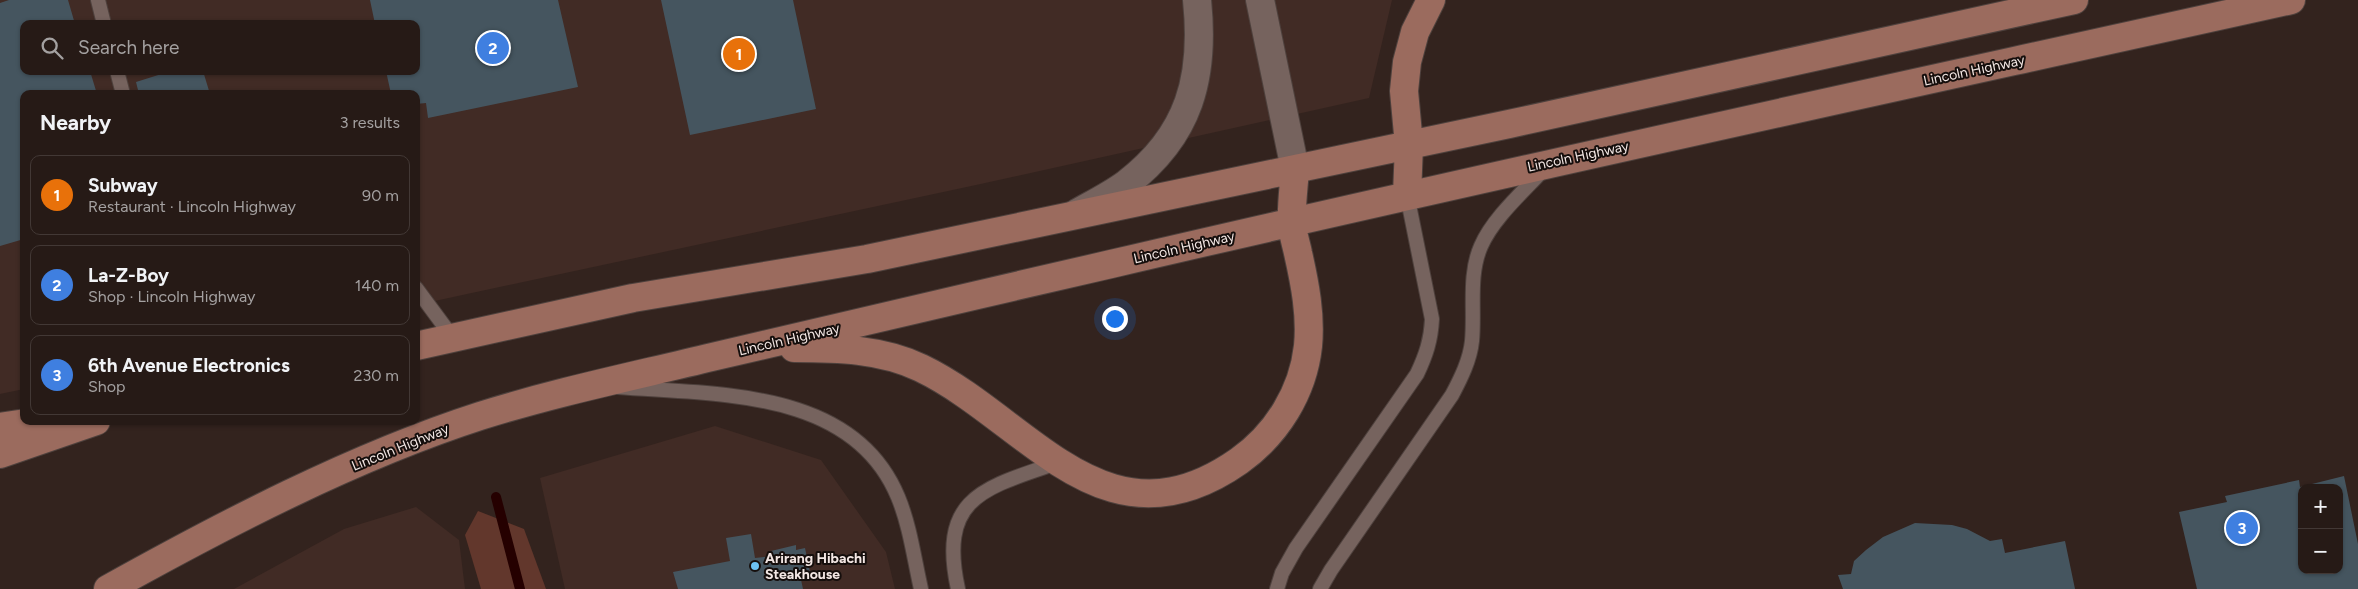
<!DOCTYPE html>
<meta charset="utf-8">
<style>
:root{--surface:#261a16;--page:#322723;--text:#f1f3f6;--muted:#a4a1a1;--line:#423835;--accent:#bca0f2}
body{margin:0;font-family:Figtree,sans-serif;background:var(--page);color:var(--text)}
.controls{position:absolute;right:15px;bottom:15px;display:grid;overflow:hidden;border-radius:10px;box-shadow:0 1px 4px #0004}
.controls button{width:45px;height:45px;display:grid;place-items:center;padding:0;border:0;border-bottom:1px solid var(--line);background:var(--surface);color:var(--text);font:25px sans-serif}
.you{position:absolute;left:1114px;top:318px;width:18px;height:18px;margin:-12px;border:4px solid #fff;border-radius:50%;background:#1a73e8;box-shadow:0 0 0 8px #1a73e833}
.badge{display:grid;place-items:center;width:32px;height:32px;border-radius:50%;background:var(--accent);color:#fff;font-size:16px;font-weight:700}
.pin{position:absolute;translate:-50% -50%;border:2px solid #fff;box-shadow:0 1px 5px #0006}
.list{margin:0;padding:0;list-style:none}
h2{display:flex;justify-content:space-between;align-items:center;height:65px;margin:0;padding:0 20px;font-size:21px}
h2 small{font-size:16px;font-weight:400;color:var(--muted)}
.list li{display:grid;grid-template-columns:32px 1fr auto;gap:15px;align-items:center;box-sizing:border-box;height:80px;margin:0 10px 10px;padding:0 10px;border:1px solid var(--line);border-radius:10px}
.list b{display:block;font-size:19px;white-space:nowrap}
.list p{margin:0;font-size:16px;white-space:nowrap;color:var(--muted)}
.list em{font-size:16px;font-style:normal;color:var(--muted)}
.icon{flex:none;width:28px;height:28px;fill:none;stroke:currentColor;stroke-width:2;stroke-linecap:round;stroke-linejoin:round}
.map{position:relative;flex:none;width:2358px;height:589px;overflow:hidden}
.search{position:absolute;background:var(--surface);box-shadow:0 1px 4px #0004;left:20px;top:20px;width:400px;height:55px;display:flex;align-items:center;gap:12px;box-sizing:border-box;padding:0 18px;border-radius:10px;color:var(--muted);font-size:19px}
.panel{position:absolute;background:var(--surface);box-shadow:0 1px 4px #0004;left:20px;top:90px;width:400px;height:335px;border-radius:10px}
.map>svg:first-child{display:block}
.built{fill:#412b25;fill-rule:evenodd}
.green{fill:#62372c}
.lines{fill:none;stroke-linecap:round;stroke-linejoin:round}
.stream{stroke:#250000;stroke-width:10}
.building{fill:#45555f;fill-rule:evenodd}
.service-casing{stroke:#4e413d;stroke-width:16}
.minor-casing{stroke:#4e413d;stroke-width:30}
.primary-casing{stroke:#4e413d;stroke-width:30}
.service{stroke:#76635e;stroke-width:14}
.minor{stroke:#76635e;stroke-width:28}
.primary{stroke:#9b6b5e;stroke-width:28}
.poi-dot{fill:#6dc2f3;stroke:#150e0c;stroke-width:2}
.labels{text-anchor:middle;stroke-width:4;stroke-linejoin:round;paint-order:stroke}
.street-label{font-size:14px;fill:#f3e7e4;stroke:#150e0c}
.poi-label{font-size:14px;font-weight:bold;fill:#f3e7e4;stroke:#150e0c;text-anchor:start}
</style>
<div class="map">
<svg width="2358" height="589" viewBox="0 0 2358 589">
<rect width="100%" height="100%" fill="#33231e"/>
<path class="built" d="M 0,0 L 1392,0 L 1369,98 L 976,185 L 416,305 L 416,94 L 24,94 L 24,389 L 0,394 ZM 24,24 L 416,24 L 416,71 L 24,71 Z
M 715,426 L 821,460 L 886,552 L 895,589 L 565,589 L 540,478 Z
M 416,507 L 459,540 L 465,589 L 234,589 L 344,529 Z"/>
<path class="green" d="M 478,511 L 524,529 L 546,589 L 481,589 L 465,535 Z"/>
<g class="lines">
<path class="stream" d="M 496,497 L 520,589"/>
</g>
<path class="building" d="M 9,0 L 68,0 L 75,24 L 24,24 L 24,71 L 90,71 L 97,94 L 24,94 L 24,239 L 0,246 L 0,3 Z
M 370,0 L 558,0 L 578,87 L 428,118 L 426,103 L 416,104 L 416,94 L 391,94 L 386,71 L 416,71 L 416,24 L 375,24 Z
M 661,0 L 793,0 L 816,109 L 690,135 Z
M 171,71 L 203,71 L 210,94 L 139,94 L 136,82 Z
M 2344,476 L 2358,544 L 2358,589 L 2197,589 L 2179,512 L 2227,502 L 2225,496 L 2299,480 L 2300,487 ZM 2302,488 L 2339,488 L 2339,570 L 2302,570 Z
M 1915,523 L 1952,525 L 1967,529 L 1990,541 L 2002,539 L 2005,553 L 2065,541 L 2075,589 L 1843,589 L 1838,575 L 1851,574 L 1854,561 L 1866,550 L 1883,537 Z
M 751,534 L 755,558 L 771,556 L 771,551 L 796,545 L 796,550 L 805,548 L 810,572 L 800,575 L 803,589 L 678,589 L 673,572 L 730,561 L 726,538 Z"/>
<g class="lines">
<g class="service-casing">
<path id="service" d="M 98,0 L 104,24
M 117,71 L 123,94
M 416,288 L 453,338
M 618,387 C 716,395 853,388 898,497 C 910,526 914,558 921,589
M 958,589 C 938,497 984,488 1057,463
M 1277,589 L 1282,573 L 1296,548 L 1417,374 C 1426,355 1431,340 1432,319 L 1407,195
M 1320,589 L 1331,570 L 1452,395 C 1461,378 1470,360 1472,341 C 1475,310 1468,275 1481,246 C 1493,218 1524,191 1544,169"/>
</g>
<g class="minor-casing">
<path id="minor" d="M 1260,0 L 1295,169
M 1077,213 C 1093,204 1111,195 1126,184 C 1190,135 1205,77 1197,0"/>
</g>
<g class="primary-casing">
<path id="primary" d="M 1407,195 L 1409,145 L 1404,91 L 1407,62 L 1415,32 L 1431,0
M 416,346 L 633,298 L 867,259 L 1509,124 L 2074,0
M 794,348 C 836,348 882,349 921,368 C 1029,420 1105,555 1239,461 C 1277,434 1303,392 1308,346 C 1311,315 1305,284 1298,253 C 1296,243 1292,232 1292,222 C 1291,205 1294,186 1295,169
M 0,427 L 39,421
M 0,454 L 96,421
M 108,589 C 223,525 353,457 480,416 C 556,392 634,376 712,357 C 845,325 978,295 1111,264 C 1504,172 1898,87 2291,0"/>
</g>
<use href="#service" class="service"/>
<use href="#minor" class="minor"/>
<use href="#primary" class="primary"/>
</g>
<circle class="poi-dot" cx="755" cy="566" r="5"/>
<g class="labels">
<g class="street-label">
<text transform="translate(1974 70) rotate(-12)" y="5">Lincoln Highway</text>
<text transform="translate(1578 156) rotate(-12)" y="5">Lincoln Highway</text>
<text transform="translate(1184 247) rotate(-13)" y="5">Lincoln Highway</text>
<text transform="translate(789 339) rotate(-13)" y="5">Lincoln Highway</text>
<text transform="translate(400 447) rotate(-22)" y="5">Lincoln Highway</text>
</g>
<g class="poi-label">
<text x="765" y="563">Arirang Hibachi<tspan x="765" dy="16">Steakhouse</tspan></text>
</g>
</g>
</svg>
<div class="controls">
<button>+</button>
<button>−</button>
</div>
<div class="you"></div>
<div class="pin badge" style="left:739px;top:54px;background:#e8710a">1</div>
<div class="pin badge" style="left:493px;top:48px;background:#3f7fe0">2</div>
<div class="pin badge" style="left:2242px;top:528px;background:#3f7fe0">3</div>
<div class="search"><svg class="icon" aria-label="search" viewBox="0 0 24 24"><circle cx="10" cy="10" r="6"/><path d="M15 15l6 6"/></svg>Search here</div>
<section class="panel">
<h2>Nearby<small>3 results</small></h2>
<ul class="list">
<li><span class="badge" style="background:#e8710a">1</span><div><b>Subway</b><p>Restaurant · Lincoln Highway</p></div><em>90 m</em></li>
<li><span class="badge" style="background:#3f7fe0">2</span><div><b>La-Z-Boy</b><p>Shop · Lincoln Highway</p></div><em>140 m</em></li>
<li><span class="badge" style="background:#3f7fe0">3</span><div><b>6th Avenue Electronics</b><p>Shop</p></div><em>230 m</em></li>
</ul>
</section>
</div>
